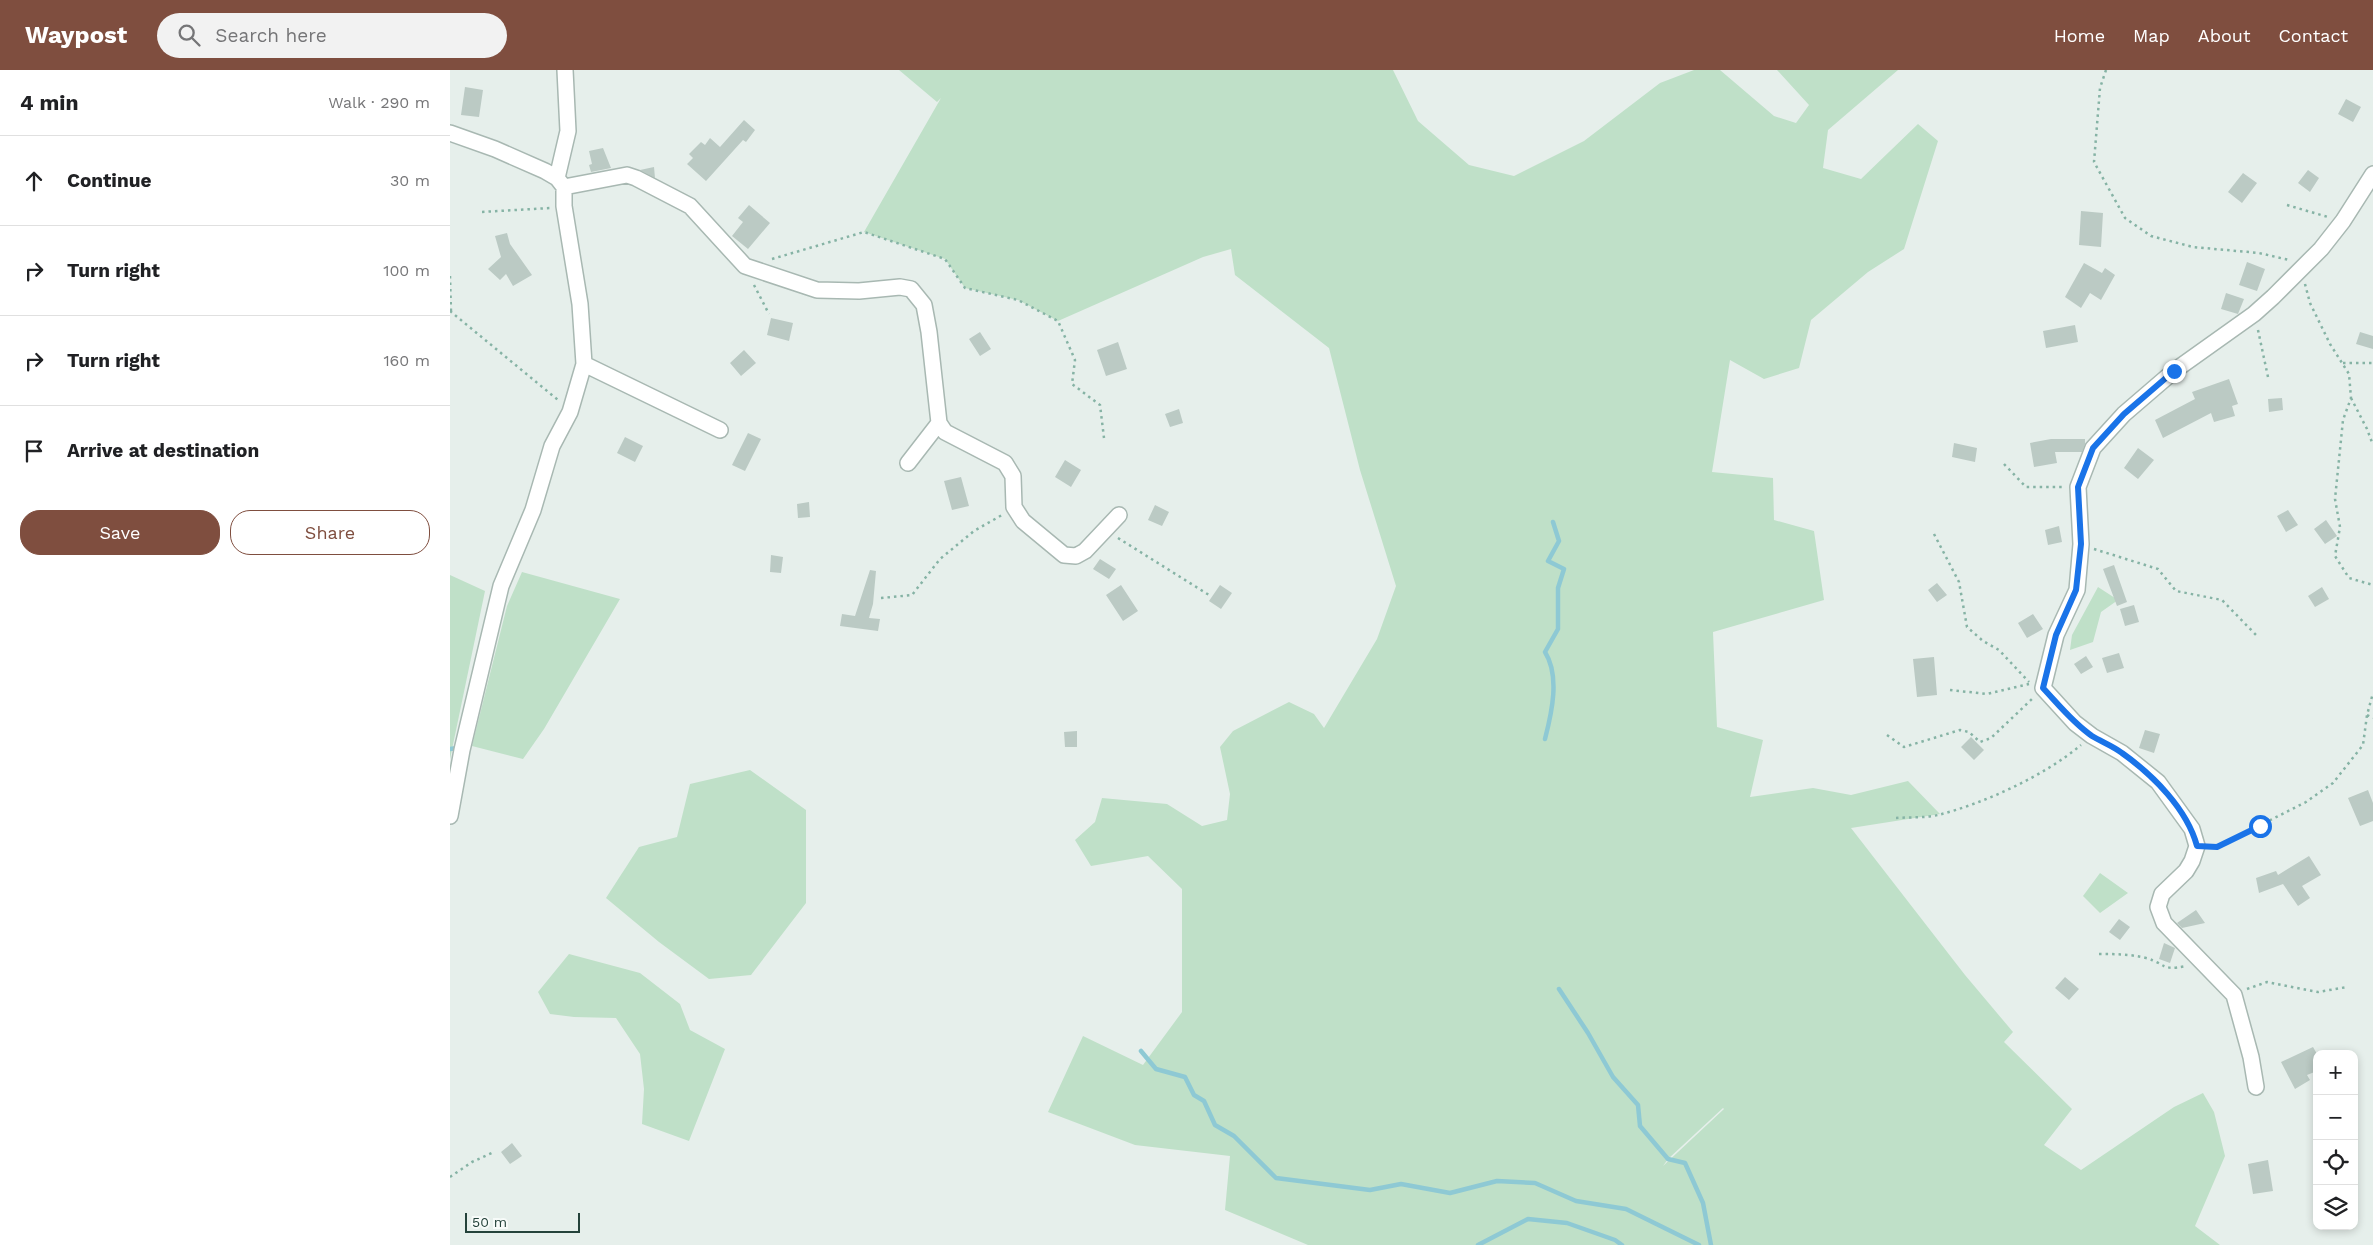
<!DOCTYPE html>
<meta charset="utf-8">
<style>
:root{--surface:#fff;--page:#f2f2f2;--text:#202124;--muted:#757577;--line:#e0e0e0;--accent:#7f4e3f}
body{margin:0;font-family:"Work Sans",sans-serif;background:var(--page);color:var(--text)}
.controls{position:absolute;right:15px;bottom:15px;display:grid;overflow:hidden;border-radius:10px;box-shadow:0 2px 8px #0003}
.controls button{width:45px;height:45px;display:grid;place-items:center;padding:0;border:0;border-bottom:1px solid var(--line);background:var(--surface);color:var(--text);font:25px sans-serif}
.scale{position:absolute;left:15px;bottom:12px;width:115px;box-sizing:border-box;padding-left:5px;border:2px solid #24423a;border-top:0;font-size:14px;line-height:18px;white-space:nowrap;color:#24423a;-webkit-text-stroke:4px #f7fbf9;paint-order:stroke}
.stop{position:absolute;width:15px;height:15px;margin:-11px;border:4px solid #1a73e8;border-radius:50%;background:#fff}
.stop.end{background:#1a73e8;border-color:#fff;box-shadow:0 1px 5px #0008}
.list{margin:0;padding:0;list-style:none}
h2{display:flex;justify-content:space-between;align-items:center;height:65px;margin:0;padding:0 20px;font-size:21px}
h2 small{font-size:16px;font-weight:400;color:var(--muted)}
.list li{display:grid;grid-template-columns:32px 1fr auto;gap:15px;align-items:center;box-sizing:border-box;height:90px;padding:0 20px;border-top:1px solid var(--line)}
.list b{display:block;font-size:19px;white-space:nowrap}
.list em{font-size:16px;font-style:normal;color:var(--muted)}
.actions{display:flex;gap:10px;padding:15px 20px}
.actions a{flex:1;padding:11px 0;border:1px solid var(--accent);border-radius:20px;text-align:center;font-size:18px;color:var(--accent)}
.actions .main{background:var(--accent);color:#fff}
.icon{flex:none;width:28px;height:28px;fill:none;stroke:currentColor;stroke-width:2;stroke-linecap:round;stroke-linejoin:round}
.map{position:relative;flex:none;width:1923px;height:1175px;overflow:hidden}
header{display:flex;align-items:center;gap:30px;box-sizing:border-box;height:70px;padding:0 25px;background:var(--accent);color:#fff}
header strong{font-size:24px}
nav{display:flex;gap:28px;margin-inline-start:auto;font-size:18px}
.search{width:350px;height:45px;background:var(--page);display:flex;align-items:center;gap:12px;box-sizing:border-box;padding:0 18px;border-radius:28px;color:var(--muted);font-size:19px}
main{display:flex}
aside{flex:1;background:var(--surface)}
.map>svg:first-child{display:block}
.green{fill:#bfe0c8;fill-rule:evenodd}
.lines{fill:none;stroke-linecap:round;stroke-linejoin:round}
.stream{stroke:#8ec9d4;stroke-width:4.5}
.building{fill:#bbcac4}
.minor-casing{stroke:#a8b8b2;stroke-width:18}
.path{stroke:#86b3a5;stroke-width:2.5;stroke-dasharray:2.5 4;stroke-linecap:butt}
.minor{stroke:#fff;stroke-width:15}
.route{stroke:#1a73e8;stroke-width:6}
</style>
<header>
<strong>Waypost</strong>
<div class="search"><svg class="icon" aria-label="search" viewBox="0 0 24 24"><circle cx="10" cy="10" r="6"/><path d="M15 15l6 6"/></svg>Search here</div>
<nav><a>Home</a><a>Map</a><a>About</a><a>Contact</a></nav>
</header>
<main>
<aside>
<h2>4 min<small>Walk · 290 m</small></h2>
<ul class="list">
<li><svg class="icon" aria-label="ahead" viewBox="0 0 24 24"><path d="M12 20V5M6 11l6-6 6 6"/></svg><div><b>Continue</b></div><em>30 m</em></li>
<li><svg class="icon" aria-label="right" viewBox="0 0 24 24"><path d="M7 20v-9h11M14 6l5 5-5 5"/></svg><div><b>Turn right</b></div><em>100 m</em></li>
<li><svg class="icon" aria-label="right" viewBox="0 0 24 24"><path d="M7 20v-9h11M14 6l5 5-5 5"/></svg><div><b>Turn right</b></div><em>160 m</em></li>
<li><svg class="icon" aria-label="arrive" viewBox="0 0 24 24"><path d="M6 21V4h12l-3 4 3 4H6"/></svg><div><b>Arrive at destination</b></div></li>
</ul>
<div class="actions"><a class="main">Save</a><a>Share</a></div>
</aside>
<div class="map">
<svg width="1923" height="1175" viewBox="0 0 1923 1175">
<rect width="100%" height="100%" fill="#e6efeb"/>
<path class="green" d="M 449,0 L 943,0 L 968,51 L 1019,95 L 1064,106 L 1134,71 L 1210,13 L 1244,0 L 1270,0 L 1324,46 L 1346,53 L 1359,35 L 1327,0 L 1448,0 L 1378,60 L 1373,98 L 1411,109 L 1468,54 L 1488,71 L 1454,179 L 1418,202 L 1361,250 L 1349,298 L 1314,309 L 1280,290 L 1262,402 L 1323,408 L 1324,450 L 1364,461 L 1374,530 L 1263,562 L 1267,657 L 1313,670 L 1300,727 L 1363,718 L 1401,725 L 1458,711 L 1490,744 L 1401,758 L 1515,905 L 1563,962 L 1554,972 L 1622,1039 L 1594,1075 L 1631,1100 L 1724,1037 L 1753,1023 L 1764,1042 L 1775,1086 L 1745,1156 L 1770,1175 L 858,1175 L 775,1140 L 780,1086 L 685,1075 L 598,1042 L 633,966 L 693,995 L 732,942 L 732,819 L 698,786 L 641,796 L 625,770 L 645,752 L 652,728 L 717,734 L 752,756 L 777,750 L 780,724 L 770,677 L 783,661 L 839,632 L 864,644 L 874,658 L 927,569 L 946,516 L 910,400 L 879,278 L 785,205 L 781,179 L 753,187 L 608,251 L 568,230 L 515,218 L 495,189 L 414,162 L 491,28 L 487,32 ZM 1273,1038 L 1274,1039 L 1213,1096 L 1218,1089 Z
M 72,502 L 170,529 L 94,659 L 73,689 L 22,676 L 57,536 Z
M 0,505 L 35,521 L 0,689 Z
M 1648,517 L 1668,530 L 1651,542 L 1643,572 L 1620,580 L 1622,565 Z
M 300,700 L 356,740 L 356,833 L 301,905 L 259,909 L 209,872 L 156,828 L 189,777 L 227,767 L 240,714 Z
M 1650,803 L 1678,823 L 1650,843 L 1633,826 Z
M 119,884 L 190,903 L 230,934 L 240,960 L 275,979 L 239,1071 L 192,1054 L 194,1019 L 190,984 L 166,948 L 124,947 L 100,944 L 88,922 Z"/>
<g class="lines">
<path class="stream" d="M 1095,669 C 1102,642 1110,606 1095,582 L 1108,559 L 1108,518 L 1114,499 L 1098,491 L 1109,471 L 1103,452
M 0,679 L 7,678
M 1109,919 L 1138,963 L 1163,1007 L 1188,1035 L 1190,1056 L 1218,1089 L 1235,1093 L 1253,1133 L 1261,1175
M 691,981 L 706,999 L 735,1007 L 744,1025 L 754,1031 L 765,1055 L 784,1066 L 826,1108 L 920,1120 L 951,1114 L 1000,1123 L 1047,1111 L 1085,1113 L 1126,1131 L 1176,1139 L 1249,1175
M 1028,1175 L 1078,1149 L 1117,1153 L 1165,1170 L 1172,1175"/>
</g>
<path class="building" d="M 15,17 L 33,20 L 29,47 L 11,45 Z
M 1896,29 L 1911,37 L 1903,52 L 1888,44 Z
M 294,50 L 305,60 L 296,72 L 293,70 L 256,111 L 237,94 L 243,88 L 239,84 L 251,72 L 255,75 L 260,68 L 270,77 Z
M 153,78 L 161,98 L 141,102 L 139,95 L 142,94 L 139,81 Z
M 204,97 L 205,108 L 190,100 Z
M 1858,100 L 1869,108 L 1860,122 L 1848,113 Z
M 1793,103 L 1807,113 L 1792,133 L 1778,122 Z
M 299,135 L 320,153 L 298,179 L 282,166 L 293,152 L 288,148 Z
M 1631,141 L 1653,143 L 1651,177 L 1629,175 Z
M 57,163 L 60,174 L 82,205 L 63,216 L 56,204 L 50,210 L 38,199 L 51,187 L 45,166 Z
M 1797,192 L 1815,199 L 1807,221 L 1789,215 Z
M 1634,193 L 1652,203 L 1655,198 L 1665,205 L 1651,230 L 1640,223 L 1631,238 L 1615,227 Z
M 1776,223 L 1794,229 L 1788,244 L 1771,239 Z
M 321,248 L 343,253 L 339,271 L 317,265 Z
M 1625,255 L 1628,272 L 1596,278 L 1593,261 Z
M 530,262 L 541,279 L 530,286 L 519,269 Z
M 1910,262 L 1923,266 L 1923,279 L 1906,274 Z
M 668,272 L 677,299 L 656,306 L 647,280 Z
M 294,280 L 306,293 L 291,306 L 280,293 Z
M 1779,309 L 1788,334 L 1782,336 L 1785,346 L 1764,352 L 1761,343 L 1713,368 L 1705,350 L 1745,329 L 1742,322 Z
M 1832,328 L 1833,340 L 1819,342 L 1818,329 Z
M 729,339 L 733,353 L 720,357 L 715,344 Z
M 298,363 L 311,369 L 295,401 L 282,395 Z
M 175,367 L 193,376 L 185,392 L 167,383 Z
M 1601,369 L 1635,369 L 1635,374 L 1632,382 L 1605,382 L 1607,393 L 1584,397 L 1580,373 Z
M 1504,373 L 1527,378 L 1525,392 L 1502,387 Z
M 1688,378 L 1704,390 L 1688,409 L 1674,398 Z
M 615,390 L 631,400 L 621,417 L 605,407 Z
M 511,407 L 519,436 L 502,440 L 494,411 Z
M 359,432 L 360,447 L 348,448 L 347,434 Z
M 705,435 L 719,442 L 712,456 L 698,450 Z
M 1838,440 L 1848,455 L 1836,462 L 1827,446 Z
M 1876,450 L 1887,466 L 1875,474 L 1864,459 Z
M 1609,456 L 1612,472 L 1598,475 L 1595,460 Z
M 321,485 L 333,487 L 331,503 L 320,502 Z
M 650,489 L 666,499 L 659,509 L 643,499 Z
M 1664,495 L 1677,532 L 1667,536 L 1653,499 Z
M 420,500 L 426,501 L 423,534 L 419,548 L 430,549 L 428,561 L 390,556 L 392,544 L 405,546 Z
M 1487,513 L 1497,525 L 1487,532 L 1478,520 Z
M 671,515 L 688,541 L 673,551 L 656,525 Z
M 770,515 L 782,523 L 771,539 L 759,531 Z
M 1872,517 L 1879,529 L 1865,537 L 1858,526 Z
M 1684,535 L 1689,552 L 1675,556 L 1670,539 Z
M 1583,544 L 1593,559 L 1577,568 L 1568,553 Z
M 1669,583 L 1674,598 L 1657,603 L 1652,588 Z
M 1636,586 L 1643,597 L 1631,604 L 1624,594 Z
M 1484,587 L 1487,625 L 1467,627 L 1463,589 Z
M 1695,660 L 1710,664 L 1704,683 L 1689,678 Z
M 627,661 L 627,677 L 615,677 L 614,662 Z
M 1521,667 L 1534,680 L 1524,690 L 1511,677 Z
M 1918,720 L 1923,733 L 1923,751 L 1910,756 L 1898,728 Z
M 1859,786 L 1871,805 L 1852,816 L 1860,828 L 1848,836 L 1833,814 L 1809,823 L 1806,808 L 1826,801 L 1828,805 Z
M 1746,840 L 1755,853 L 1732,858 L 1727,853 Z
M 1669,849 L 1680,857 L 1670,870 L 1659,862 Z
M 1714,873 L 1725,878 L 1720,893 L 1709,889 Z
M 1615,907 L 1629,919 L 1619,930 L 1605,918 Z
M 1863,977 L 1867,984 L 1867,1001 L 1857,1005 L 1860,1010 L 1845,1019 L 1831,992 Z
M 62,1073 L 72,1086 L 60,1094 L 51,1082 Z
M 1818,1090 L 1823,1121 L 1803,1124 L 1798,1094 Z"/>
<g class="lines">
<g class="minor-casing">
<path id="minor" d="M 0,63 L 45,79 L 95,101 L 107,108 L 114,117 L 114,136 L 130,234 L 134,294 L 120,342 L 102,376 L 83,440 L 51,516 L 12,680 L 0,746
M 107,108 L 118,61 L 115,0
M 114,117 L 177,105 L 186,108 L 240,136 L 295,196 L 367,220 L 409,221 L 450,217 L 461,219 L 474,235 L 479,262 L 489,353 L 495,362 L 555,393 L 563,406 L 564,437 L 573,451 L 614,485 L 626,486 L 635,481 L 669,445
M 134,294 L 270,360
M 458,393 L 489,353
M 1806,1017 L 1801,987 L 1784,925 L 1714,853 L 1708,837 L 1712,824 L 1736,801 L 1742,791 L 1747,776 L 1742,759 L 1708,712 L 1672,683 L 1642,666 L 1625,653 L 1593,618 L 1606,565 L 1627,520 L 1631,474 L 1628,417 L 1643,378 L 1674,344 L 1724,301 L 1804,244 L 1823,227 L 1871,179 L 1893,151 L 1923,104"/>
</g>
<path class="path" d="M 1656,0 L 1650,18 L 1644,92 L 1675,148 L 1701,166 L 1743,177 L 1809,183 L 1839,190
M 1837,135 L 1878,147
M 32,142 L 100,138
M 322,189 L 414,162 L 495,189 L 515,218 L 568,230 L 608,251 L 625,290 L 622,314 L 650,335 L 654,368
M 0,206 L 1,241
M 1855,214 L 1860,233 L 1880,274 L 1899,304 L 1901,328 L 1893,350 L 1885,429 L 1890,457 L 1885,486 L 1899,508 L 1923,515
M 304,215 L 319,244
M 0,241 L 108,330
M 1808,260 L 1818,307
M 1893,293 L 1923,293
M 1901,328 L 1917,359 L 1923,375
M 1554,394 L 1576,417 L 1613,417
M 1484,464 L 1509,512 L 1517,557 L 1533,571 L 1549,580 L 1579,612
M 668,468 L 759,525
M 1644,479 L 1708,499 L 1726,521 L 1772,530 L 1807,566
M 431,528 L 462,525 L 490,489 L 524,461 L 552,445
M 1500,620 L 1537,624 L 1579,614
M 1917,645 L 1923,648
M 1437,665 L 1454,677 L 1510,660 L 1519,662 L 1530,672 L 1541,668 L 1583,628
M 1446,748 C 1460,747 1475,748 1488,745 C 1535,733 1594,706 1631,675
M 1761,777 L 1767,777 L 1856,732 L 1883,713 L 1913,675 L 1917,645 L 1923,623
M 1649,884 C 1665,884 1680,884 1696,888 C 1717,894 1710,901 1736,896
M 1797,919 L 1817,912 L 1868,922 L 1897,917
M 0,1107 L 22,1092 L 44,1082"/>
<use href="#minor" class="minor"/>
</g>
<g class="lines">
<path class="route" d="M 1724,301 L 1674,344 L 1643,378 L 1628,417 L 1631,474 L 1626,520 L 1606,565 L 1593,618 C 1608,634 1623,653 1642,666 C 1652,672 1663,676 1672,683 C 1703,705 1737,739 1747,776 L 1767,777 L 1810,756"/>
</g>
</svg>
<div class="controls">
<button>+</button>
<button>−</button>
<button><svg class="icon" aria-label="locate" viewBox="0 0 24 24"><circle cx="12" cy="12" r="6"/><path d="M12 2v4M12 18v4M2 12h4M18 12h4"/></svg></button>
<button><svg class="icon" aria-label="layers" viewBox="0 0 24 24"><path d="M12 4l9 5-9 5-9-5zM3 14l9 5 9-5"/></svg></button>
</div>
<div class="scale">50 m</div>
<div class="stop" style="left:1810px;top:756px"></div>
<div class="stop end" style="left:1724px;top:301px"></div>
</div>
</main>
